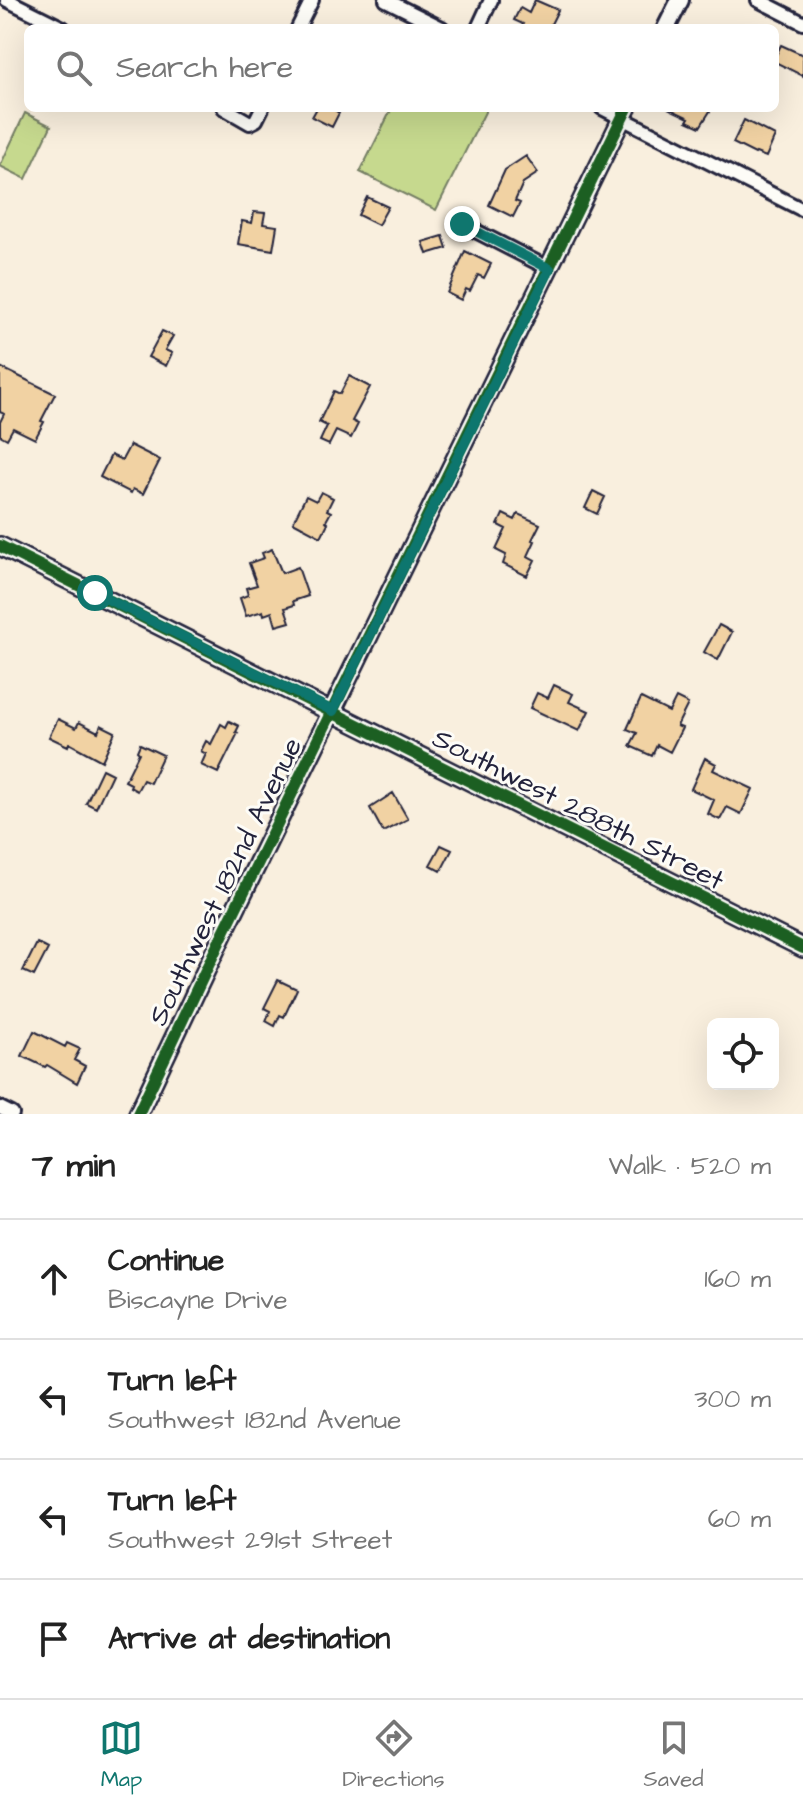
<!DOCTYPE html>
<meta charset="utf-8">
<style>
:root{--surface:#fff;--page:#f2f2f2;--text:#222;--muted:#767676;--line:#e0e0e0;--accent:#0f766e}
body{margin:0;font-family:"Architects Daughter",sans-serif;background:var(--page);color:var(--text)}
.controls{position:absolute;right:24px;bottom:24px;display:grid;overflow:hidden;border-radius:12px;box-shadow:0 8px 32px #0002}
.controls button{width:72px;height:72px;display:grid;place-items:center;padding:0;border:0;border-bottom:2px solid var(--line);background:var(--surface);color:var(--text);font:40px sans-serif}
.stop{position:absolute;width:24px;height:24px;margin:-18px;border:6px solid #0f766e;border-radius:50%;background:#fff}
.stop.end{background:#0f766e;border-color:#fff;box-shadow:0 2px 8px #0008}
.list{margin:0;padding:0;list-style:none}
h2{display:flex;justify-content:space-between;align-items:center;height:104px;margin:0;padding:0 32px;font-size:34px}
h2 small{font-size:26px;font-weight:400;color:var(--muted)}
.list li{display:grid;grid-template-columns:52px 1fr auto;gap:24px;align-items:center;box-sizing:border-box;height:120px;padding:0 32px;border-top:2px solid var(--line)}
.list b{display:block;font-size:30px;white-space:nowrap}
.list p{margin:0;font-size:26px;white-space:nowrap;color:var(--muted)}
.list em{font-size:26px;font-style:normal;color:var(--muted)}
.icon{flex:none;width:44px;height:44px;fill:none;stroke:currentColor;stroke-width:2;stroke-linecap:round;stroke-linejoin:round}
.map{position:relative;flex:none;width:803px;height:1114px;overflow:hidden}
.search{position:absolute;background:var(--surface);box-shadow:0 8px 32px #0002;left:24px;right:24px;top:24px;height:88px;display:flex;align-items:center;gap:20px;box-sizing:border-box;padding:0 28px;border-radius:12px;color:var(--muted);font-size:30px}
.sheet{height:584px;background:var(--surface)}
nav{display:flex;justify-content:space-around;align-items:center;box-sizing:border-box;height:112px;border-top:2px solid var(--line);background:var(--surface);font-size:22px;color:var(--muted)}
nav a{display:grid;justify-items:center;gap:4px}
nav .on{color:var(--accent)}
.map>svg:first-child{display:block}
.green{fill:#c6d98e;stroke:#747e64;stroke-width:2}
.building{fill:#f1d2a3;stroke:#22223b;stroke-width:2}
.lines{fill:none;stroke-linecap:round;stroke-linejoin:round}
.minor-casing{stroke:#22223b;stroke-width:18}
.tertiary-casing{stroke:#22223b;stroke-width:22}
.minor{stroke:#fdfcf7;stroke-width:12}
.tertiary{stroke:#fdfcf7;stroke-width:16}
.cycleway-casing{stroke:#fdfcf7;stroke-width:17}
.cycleway{stroke:#1b5e20;stroke-width:12}
.route{stroke:#0f766e;stroke-width:10}
.labels{text-anchor:middle;stroke-width:6;stroke-linejoin:round;paint-order:stroke}
.street-label{font-size:28px;fill:#22223b;stroke:#fdfcf7}
</style>
<div class="map">
<svg width="803" height="1114" viewBox="0 0 803 1114">
<rect width="100%" height="100%" fill="#f9efde"/>
<filter id="ink" filterUnits="userSpaceOnUse"><feTurbulence type="fractalNoise" baseFrequency=".0125" numOctaves="2"/><feDisplacementMap in="SourceGraphic" scale="16" xChannelSelector="R" yChannelSelector="G"/><feConvolveMatrix kernelMatrix="1 2 1 2 8 2 1 2 1" color-interpolation-filters="sRGB"/></filter>
<g filter="url(#ink)">
<path class="green" d="M 392,108 L 487,108 L 436,210 L 360,172 Z
M 25,113 L 51,126 L 26,179 L 0,166 Z"/>
<path class="building" d="M 535,0 L 558,10 L 549,28 L 521,28 L 523,24 L 514,20 L 520,8 L 529,13 Z
M 781,45 L 803,55 L 803,76 L 775,62 L 775,57 Z
M 317,108 L 331,108 L 339,113 L 332,127 L 312,117 Z
M 668,108 L 712,108 L 700,127 L 687,121 L 689,118 Z
M 744,120 L 775,136 L 766,157 L 756,153 L 755,154 L 733,143 Z
M 526,156 L 538,173 L 523,183 L 515,201 L 520,203 L 513,217 L 489,205 L 505,170 Z
M 367,197 L 388,207 L 378,225 L 358,215 Z
M 254,212 L 265,213 L 263,224 L 277,226 L 273,250 L 238,244 L 242,221 L 252,223 Z
M 443,236 L 447,248 L 427,254 L 423,242 Z
M 465,251 L 491,264 L 484,278 L 478,275 L 470,291 L 466,289 L 461,300 L 447,293 Z
M 162,331 L 173,336 L 165,350 L 172,353 L 166,366 L 148,357 Z
M 0,367 L 55,394 L 41,421 L 44,422 L 35,439 L 13,428 L 7,439 L 0,435 L 0,422 L 4,414 L 0,412 Z
M 349,376 L 370,387 L 352,421 L 358,424 L 351,438 L 336,431 L 329,445 L 320,441 L 327,426 L 319,422 L 334,391 L 340,394 Z
M 130,445 L 160,460 L 143,494 L 133,489 L 131,493 L 100,477 L 111,455 L 122,460 Z
M 593,491 L 605,497 L 597,514 L 585,508 Z
M 321,492 L 333,498 L 327,510 L 331,512 L 326,521 L 328,523 L 321,537 L 293,522 L 306,496 L 316,501 Z
M 503,514 L 515,520 L 518,514 L 540,524 L 532,540 L 535,541 L 528,556 L 535,560 L 527,576 L 503,564 L 506,555 L 496,550 L 506,529 L 498,525 Z
M 272,549 L 282,573 L 298,567 L 308,596 L 293,601 L 294,605 L 285,608 L 290,622 L 276,626 L 272,612 L 264,615 L 263,611 L 246,616 L 240,598 L 248,595 L 246,588 L 257,585 L 249,563 L 264,558 L 262,553 Z
M 719,625 L 732,632 L 718,660 L 704,652 Z
M 554,685 L 573,694 L 569,702 L 589,711 L 579,731 L 530,708 L 537,693 L 548,698 Z
M 641,698 L 669,712 L 676,698 L 688,704 L 677,726 L 682,728 L 670,752 L 657,745 L 652,756 L 630,746 L 637,733 L 627,729 Z
M 58,719 L 76,728 L 79,722 L 98,732 L 101,725 L 115,732 L 102,761 L 69,743 L 68,746 L 49,737 Z
M 229,721 L 239,726 L 236,732 L 238,733 L 218,773 L 201,765 L 206,754 L 201,751 L 206,741 L 211,744 L 221,724 L 226,727 Z
M 140,744 L 163,755 L 150,783 L 143,780 L 137,791 L 130,787 L 131,784 L 125,781 L 139,753 L 137,751 Z
M 705,758 L 716,764 L 713,770 L 753,789 L 741,814 L 727,807 L 720,820 L 708,814 L 714,800 L 691,789 Z
M 102,769 L 112,774 L 96,808 L 86,803 Z
M 393,793 L 408,819 L 383,832 L 370,808 Z
M 441,845 L 452,850 L 441,871 L 430,865 Z
M 37,943 L 48,949 L 34,976 L 23,971 Z
M 278,980 L 297,989 L 284,1017 L 280,1015 L 275,1026 L 266,1021 L 270,1011 L 264,1008 Z
M 34,1031 L 65,1047 L 67,1043 L 80,1049 L 74,1060 L 85,1066 L 77,1083 L 47,1065 L 45,1067 L 22,1056 Z"/>
<g class="lines">
<g class="minor-casing">
<path id="minor" d="M 7,0 L 63,28
M 386,0 L 442,28
M 758,0 L 803,23
M 298,28 L 312,0
M 478,28 L 491,0
M 224,108 L 250,123 L 256,120 L 262,108
M 602,108 L 803,210
M 462,224 L 550,269
M 0,1108 L 12,1114"/>
</g>
<g class="tertiary-casing">
<path id="tertiary" d="M 666,28 L 680,0
M 0,546 L 803,948
M 138,1114 L 223,934 L 627,108"/>
</g>
<use href="#minor" class="minor"/>
<use href="#tertiary" class="tertiary"/>
<g class="cycleway-casing">
<path id="cycleway" d="M 0,546 L 803,948
M 138,1114 L 223,934 L 627,108"/>
</g>
<use href="#cycleway" class="cycleway"/>
</g>
</g>
<g class="lines" filter="url(#ink)">
<path class="route" d="M 95,593 L 333,711 L 550,269 L 462,224"/>
</g>
<g class="labels">
<g class="street-label">
<text transform="translate(579 808) rotate(27)" y="10">Southwest 288th Street</text>
<text transform="translate(224 881) rotate(-64)" y="10">Southwest 182nd Avenue</text>
</g>
</g>
</svg>
<div class="controls">
<button><svg class="icon" aria-label="locate" viewBox="0 0 24 24"><circle cx="12" cy="12" r="6"/><path d="M12 2v4M12 18v4M2 12h4M18 12h4"/></svg></button>
</div>
<div class="stop" style="left:95px;top:593px"></div>
<div class="stop end" style="left:462px;top:224px"></div>
<div class="search"><svg class="icon" aria-label="search" viewBox="0 0 24 24"><circle cx="10" cy="10" r="6"/><path d="M15 15l6 6"/></svg>Search here</div>
</div>
<section class="sheet">
<h2>7 min<small>Walk · 520 m</small></h2>
<ul class="list">
<li><svg class="icon" aria-label="ahead" viewBox="0 0 24 24"><path d="M12 20V5M6 11l6-6 6 6"/></svg><div><b>Continue</b><p>Biscayne Drive</p></div><em>160 m</em></li>
<li><svg class="icon" aria-label="left" viewBox="0 0 24 24"><path d="M17 20v-9H6M10 6l-5 5 5 5"/></svg><div><b>Turn left</b><p>Southwest 182nd Avenue</p></div><em>300 m</em></li>
<li><svg class="icon" aria-label="left" viewBox="0 0 24 24"><path d="M17 20v-9H6M10 6l-5 5 5 5"/></svg><div><b>Turn left</b><p>Southwest 291st Street</p></div><em>60 m</em></li>
<li><svg class="icon" aria-label="arrive" viewBox="0 0 24 24"><path d="M6 21V4h12l-3 4 3 4H6"/></svg><div><b>Arrive at destination</b></div></li>
</ul>
</section>
<nav>
<a class="on"><svg class="icon" aria-label="map" viewBox="0 0 24 24"><path d="M3 6l6-2 6 2 6-2v14l-6 2-6-2-6 2zM9 4v14M15 6v14"/></svg>Map</a>
<a><svg class="icon" aria-label="directions" viewBox="0 0 24 24"><path d="M12 3l9 9-9 9-9-9zM9 14v-3h6M13 9l2 2-2 2"/></svg>Directions</a>
<a><svg class="icon" aria-label="saved" viewBox="0 0 24 24"><path d="M7 4h10v16l-5-4-5 4z"/></svg>Saved</a>
</nav>
